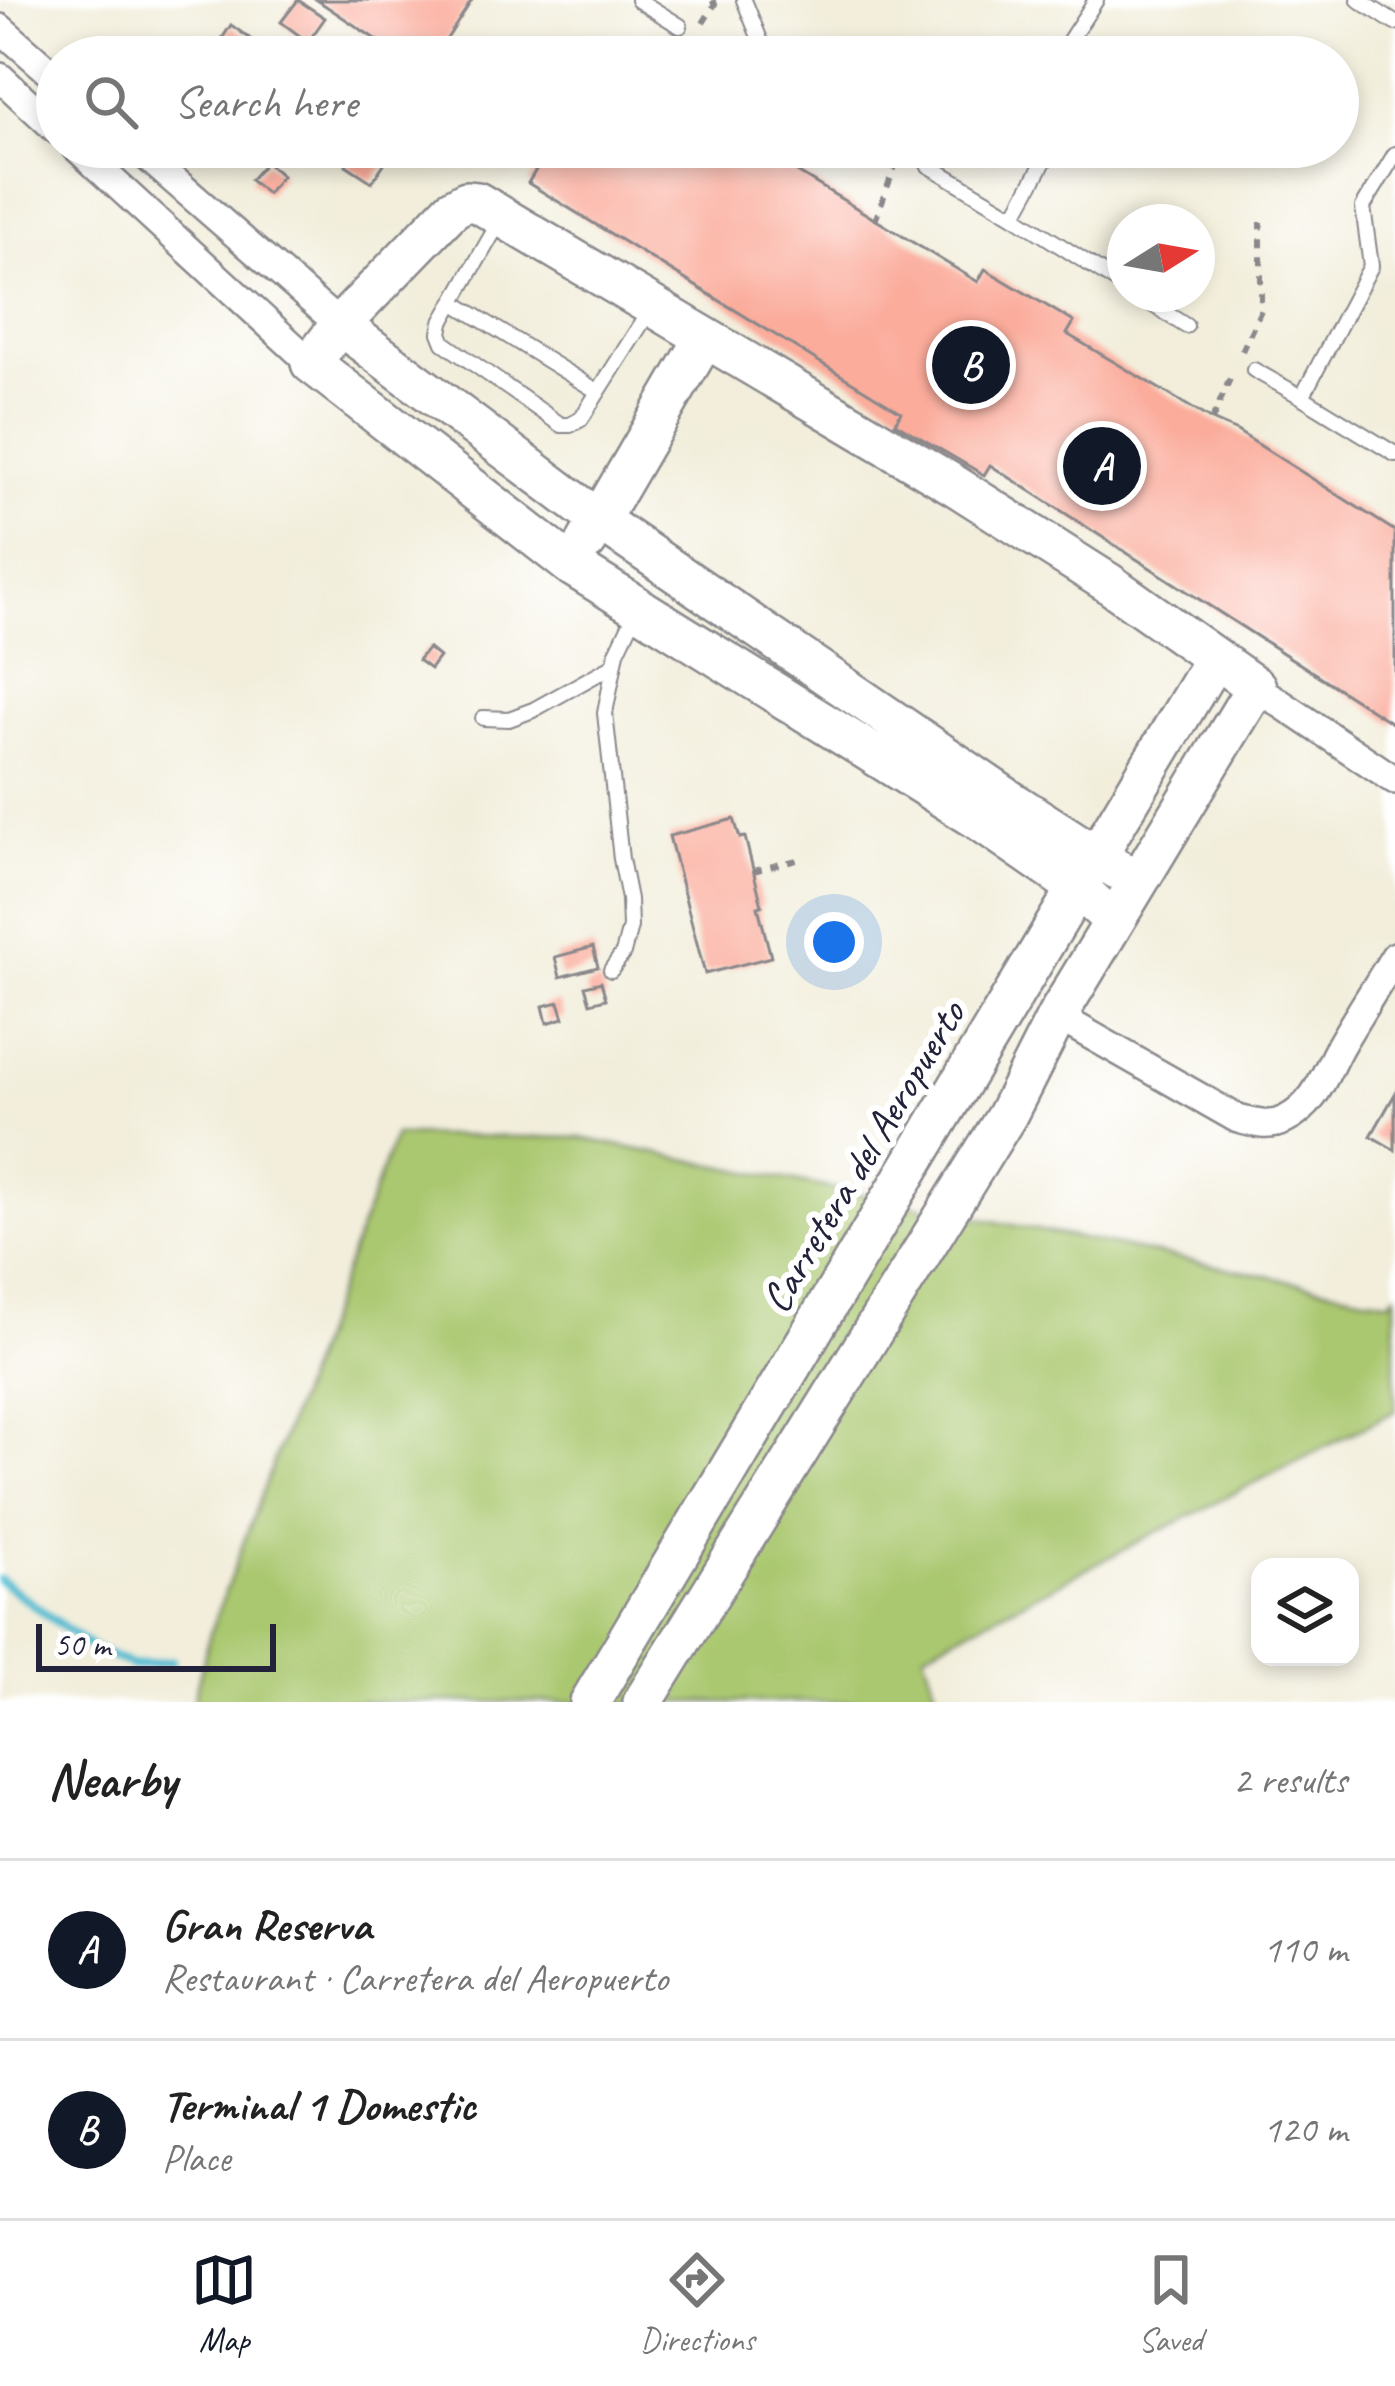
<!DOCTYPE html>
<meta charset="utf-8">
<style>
:root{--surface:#fff;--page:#f2f2f2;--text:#222;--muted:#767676;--line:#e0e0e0;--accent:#111827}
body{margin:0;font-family:Caveat,sans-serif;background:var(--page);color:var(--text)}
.controls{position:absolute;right:36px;bottom:36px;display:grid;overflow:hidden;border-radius:24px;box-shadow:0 6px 18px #0003}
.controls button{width:108px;height:108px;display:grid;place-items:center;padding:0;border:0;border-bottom:3px solid var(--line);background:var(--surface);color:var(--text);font:60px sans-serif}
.compass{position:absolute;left:1107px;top:204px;width:108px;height:108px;border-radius:50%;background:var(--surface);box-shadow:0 6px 18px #0003;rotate:79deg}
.scale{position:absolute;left:36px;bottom:30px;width:240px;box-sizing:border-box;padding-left:12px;border:6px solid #22223b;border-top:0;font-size:33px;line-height:42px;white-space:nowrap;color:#22223b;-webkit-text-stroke:9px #fff;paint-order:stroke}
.you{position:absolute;left:834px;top:942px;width:42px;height:42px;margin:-30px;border:9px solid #fff;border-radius:50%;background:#1a73e8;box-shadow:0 0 0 18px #1a73e833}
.badge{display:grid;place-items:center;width:78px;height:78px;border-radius:50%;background:var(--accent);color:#fff;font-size:39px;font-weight:700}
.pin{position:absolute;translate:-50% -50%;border:6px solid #fff;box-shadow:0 3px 12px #0006}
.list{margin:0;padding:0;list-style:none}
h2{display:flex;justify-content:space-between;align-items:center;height:156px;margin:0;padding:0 48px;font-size:51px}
h2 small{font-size:39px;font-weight:400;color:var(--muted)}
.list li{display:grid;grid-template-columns:78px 1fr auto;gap:36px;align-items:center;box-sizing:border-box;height:180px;padding:0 48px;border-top:3px solid var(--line)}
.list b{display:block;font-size:45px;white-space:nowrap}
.list p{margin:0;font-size:39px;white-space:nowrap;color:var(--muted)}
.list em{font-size:39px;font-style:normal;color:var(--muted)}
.icon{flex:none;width:66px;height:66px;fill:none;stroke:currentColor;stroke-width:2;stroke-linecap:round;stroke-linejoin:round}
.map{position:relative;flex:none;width:1395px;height:1702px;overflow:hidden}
.search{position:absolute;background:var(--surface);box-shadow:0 6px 18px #0003;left:36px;right:36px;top:36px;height:132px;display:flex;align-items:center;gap:30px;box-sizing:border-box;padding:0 42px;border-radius:66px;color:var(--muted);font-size:45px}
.sheet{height:516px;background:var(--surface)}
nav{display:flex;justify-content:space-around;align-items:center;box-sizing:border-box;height:168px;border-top:3px solid var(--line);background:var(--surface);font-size:33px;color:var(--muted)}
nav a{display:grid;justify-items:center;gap:6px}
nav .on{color:var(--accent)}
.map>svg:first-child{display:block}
.grass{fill:#aac870;stroke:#667556;stroke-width:3}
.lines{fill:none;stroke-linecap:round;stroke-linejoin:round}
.stream{stroke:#56bed3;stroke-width:9}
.building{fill:#fbac9b}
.lane-casing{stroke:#8a888b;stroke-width:18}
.street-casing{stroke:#8a888b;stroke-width:32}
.secondary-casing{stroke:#8a888b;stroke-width:44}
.path{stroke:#8a888b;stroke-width:6;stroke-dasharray:9 9;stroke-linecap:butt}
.lane{stroke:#fff;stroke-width:14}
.street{stroke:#fff;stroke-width:27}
.secondary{stroke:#fff;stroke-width:39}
.labels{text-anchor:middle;stroke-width:12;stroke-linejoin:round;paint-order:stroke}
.street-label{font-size:42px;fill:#22223b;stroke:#fff}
</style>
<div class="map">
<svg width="1395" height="1702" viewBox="0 0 1395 1702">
<rect width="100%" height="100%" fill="#fff"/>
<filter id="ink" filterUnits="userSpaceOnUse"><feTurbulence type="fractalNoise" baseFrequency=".00833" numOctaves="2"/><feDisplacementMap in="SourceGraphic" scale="24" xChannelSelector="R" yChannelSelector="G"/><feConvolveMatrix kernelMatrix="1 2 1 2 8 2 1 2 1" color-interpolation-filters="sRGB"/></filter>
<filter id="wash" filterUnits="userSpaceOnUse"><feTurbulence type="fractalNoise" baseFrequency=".004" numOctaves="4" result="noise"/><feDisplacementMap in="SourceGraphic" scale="48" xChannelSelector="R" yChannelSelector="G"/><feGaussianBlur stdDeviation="2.7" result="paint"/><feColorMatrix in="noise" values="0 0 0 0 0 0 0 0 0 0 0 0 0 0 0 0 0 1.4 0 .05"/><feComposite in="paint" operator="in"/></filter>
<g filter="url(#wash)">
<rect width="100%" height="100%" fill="#f2eedb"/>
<path class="grass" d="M 395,1135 L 581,1138 L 1390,1301 L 1395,1294 L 1395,1411 L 924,1652 L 939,1702 L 193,1702 L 210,1633 Z"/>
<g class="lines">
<path class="stream" d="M 0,1580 L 92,1648 L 133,1666 L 172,1661"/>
</g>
<g id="blocks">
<path class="building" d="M 298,0 L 325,18 L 308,42 L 281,22 Z
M 317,0 L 472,0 L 435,57 L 402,57 Z
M 231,25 L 252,40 L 240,57 L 210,57 Z
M 358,147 L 395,147 L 372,182 L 346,165 Z
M 550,147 L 756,147 L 978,282 L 985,269 L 1074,322 L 1067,334 L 1212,420 L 1237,431 L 1395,531 L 1395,725 L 990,465 L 984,475 L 895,423 L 901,412 L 528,183 Z
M 266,162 L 282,176 L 267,194 L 250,180 Z
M 428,648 L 439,657 L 430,669 L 418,660 Z
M 734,819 L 740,838 L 745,837 L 762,906 L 758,907 L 771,957 L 705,974 L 669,836 Z
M 593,947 L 598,967 L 560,977 L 555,957 Z
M 601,982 L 606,999 L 590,1003 L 585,986 Z
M 559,1002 L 564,1018 L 547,1023 L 543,1006 Z
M 1395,1094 L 1395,1150 L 1371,1136 Z"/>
</g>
</g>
<g filter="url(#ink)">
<use href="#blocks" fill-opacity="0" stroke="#8a888b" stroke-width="3"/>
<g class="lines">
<g class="lane-casing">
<path id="lane" d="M 638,0 L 680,26
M 744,0 L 767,57
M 1359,0 L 1395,23
M 1066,57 L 1068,43 L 1096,0
M 1052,147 L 1014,216 L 1125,287
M 1395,154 L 1363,207 L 1371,266 L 1302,397 L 1395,454
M 928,165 L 1014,216
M 501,219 L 442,322 L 440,333 L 444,343 L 561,425 L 570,425 L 581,419 L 650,310
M 1136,294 L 1186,326
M 453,302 L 597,391
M 1254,370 L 1302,397
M 483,718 L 509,719 L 533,710 L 612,666
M 611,970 L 623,953 L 630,927 L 629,899 L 621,859 L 605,713 L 617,652 L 637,610"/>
</g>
<g class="street-casing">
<path id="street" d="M 0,28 L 57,78
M 0,77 L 57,130
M 76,147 L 311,363
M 136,147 L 340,325
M 1256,687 L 1395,780
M 1057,1016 L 1238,1119 C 1254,1123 1269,1128 1285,1120 C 1316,1105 1325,1073 1340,1046 C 1358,1015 1377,986 1395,956"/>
</g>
<g class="secondary-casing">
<path id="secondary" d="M 340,325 L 599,520 L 1014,803 L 1117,869
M 587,541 L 705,338
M 590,1702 L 1215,658
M 643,1702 L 1007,1115 L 1057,1016 L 1256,687 L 1107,582 L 954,485 L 477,202 L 466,201 L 452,209 L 340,325 L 311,363 L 572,566 L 979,820 L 1079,889 L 1114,921"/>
</g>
<path class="path" d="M 703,23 L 715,4 L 712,0
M 935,57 L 937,50
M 875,221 L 902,147
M 1242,351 L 1261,310 L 1261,222
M 1212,420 L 1232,374
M 753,871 L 797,860"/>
<use href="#lane" class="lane"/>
<use href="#street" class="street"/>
<use href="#secondary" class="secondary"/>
</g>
</g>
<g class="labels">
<g class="street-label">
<text transform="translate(862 1156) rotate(-59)" y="15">Carretera del Aeropuerto</text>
</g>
</g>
</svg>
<div class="controls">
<button><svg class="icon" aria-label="layers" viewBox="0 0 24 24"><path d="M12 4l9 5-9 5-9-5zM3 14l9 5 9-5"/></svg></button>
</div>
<svg class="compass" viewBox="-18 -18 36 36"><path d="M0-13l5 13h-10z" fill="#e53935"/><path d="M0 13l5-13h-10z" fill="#767676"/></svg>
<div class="scale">50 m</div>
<div class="you"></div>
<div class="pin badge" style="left:1102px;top:466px">A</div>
<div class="pin badge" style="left:971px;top:365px">B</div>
<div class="search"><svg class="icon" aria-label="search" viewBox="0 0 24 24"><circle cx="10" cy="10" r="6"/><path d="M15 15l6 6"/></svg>Search here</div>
</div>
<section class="sheet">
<h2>Nearby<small>2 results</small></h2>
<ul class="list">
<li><span class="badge">A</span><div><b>Gran Reserva</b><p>Restaurant · Carretera del Aeropuerto</p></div><em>110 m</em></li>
<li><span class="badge">B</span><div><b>Terminal 1 Domestic</b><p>Place</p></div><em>120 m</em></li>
</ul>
</section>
<nav>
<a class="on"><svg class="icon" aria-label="map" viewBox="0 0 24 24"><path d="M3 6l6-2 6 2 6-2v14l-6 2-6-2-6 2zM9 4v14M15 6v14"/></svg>Map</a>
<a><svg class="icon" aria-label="directions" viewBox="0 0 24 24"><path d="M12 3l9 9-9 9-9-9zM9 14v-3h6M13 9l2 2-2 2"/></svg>Directions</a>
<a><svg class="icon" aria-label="saved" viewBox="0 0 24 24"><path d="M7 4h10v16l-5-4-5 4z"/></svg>Saved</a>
</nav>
